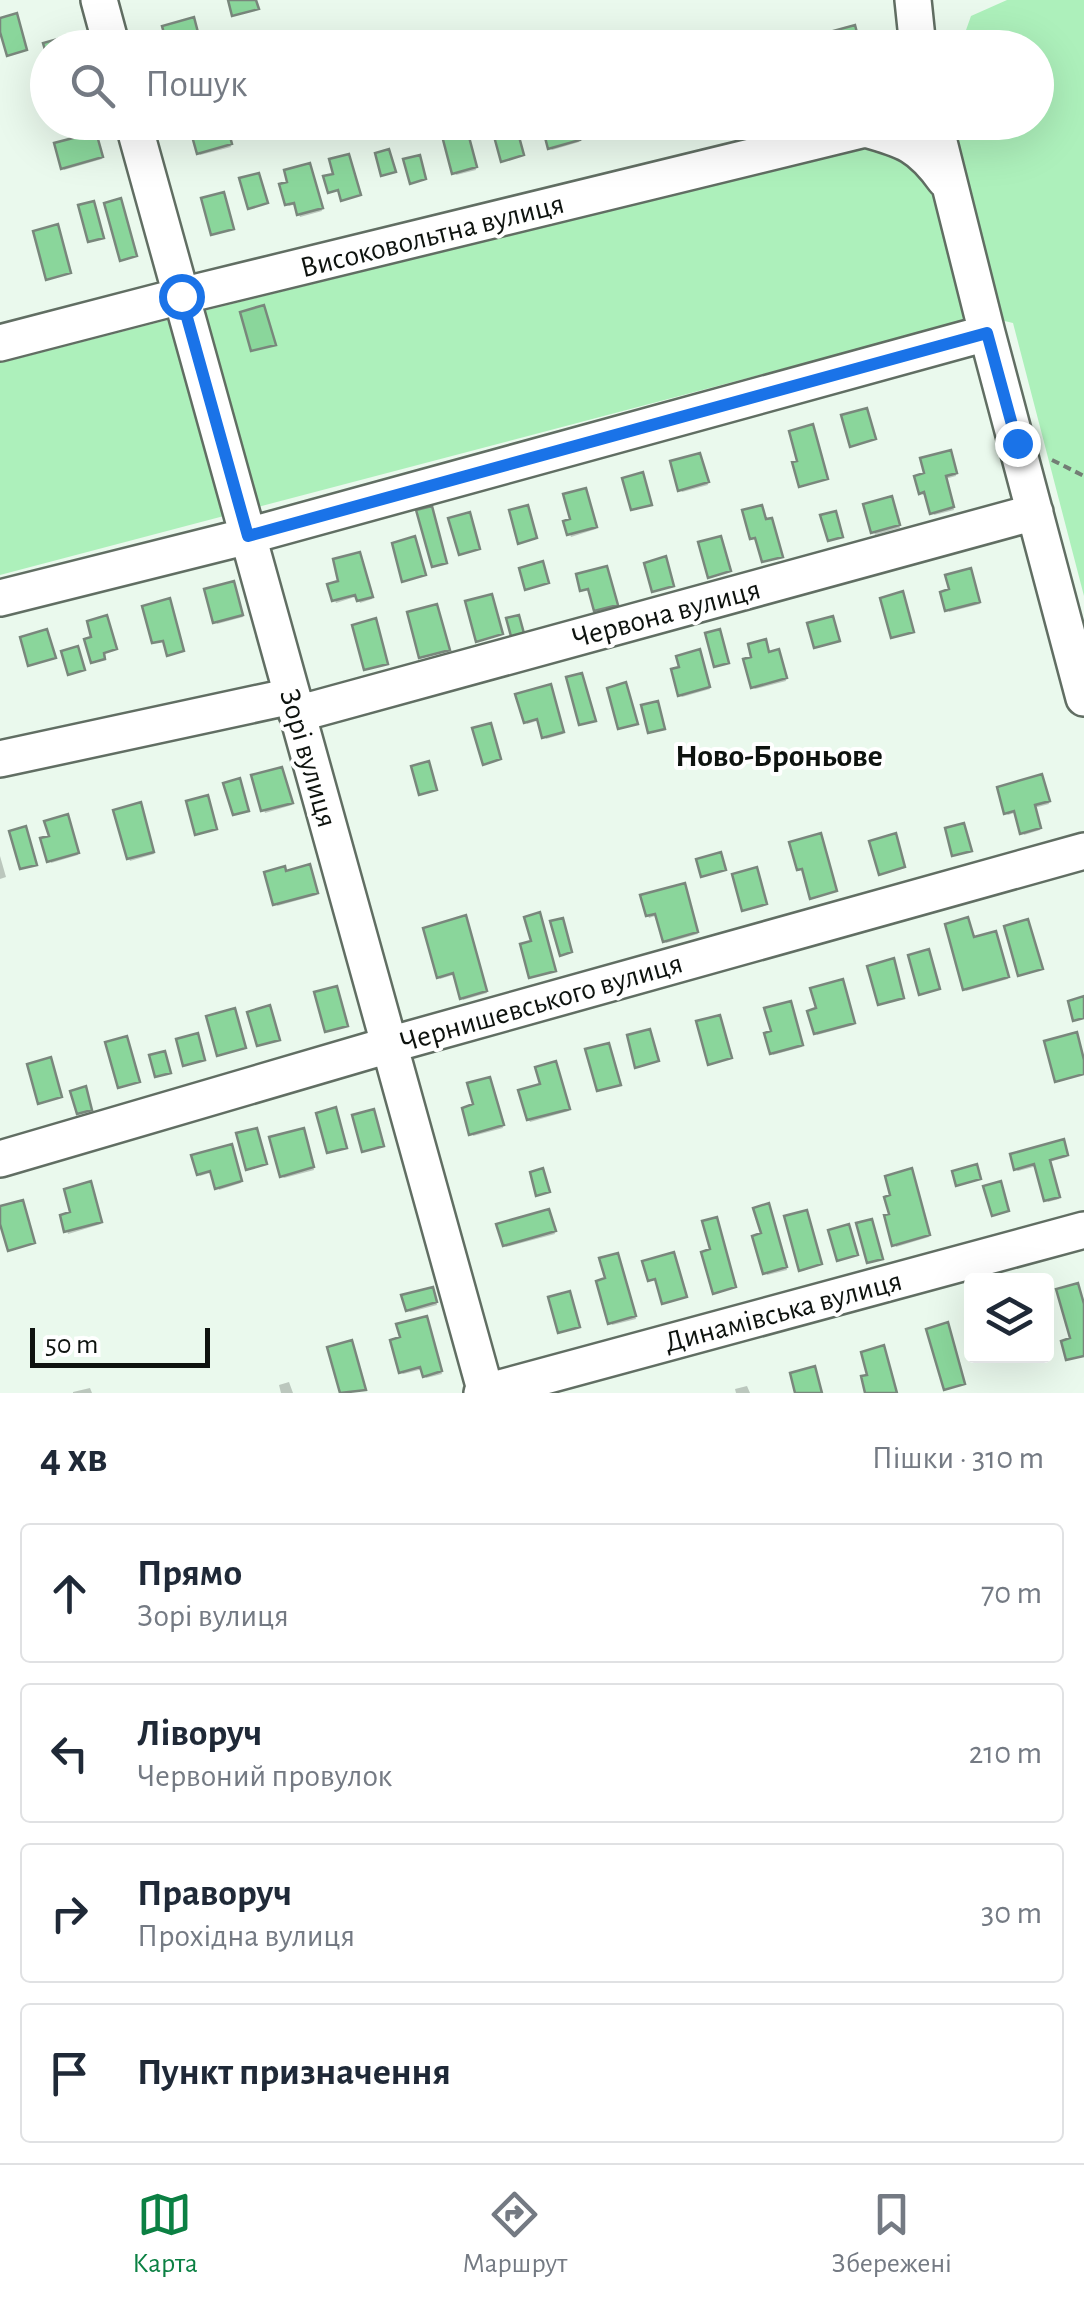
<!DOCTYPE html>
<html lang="uk">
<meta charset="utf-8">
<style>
:root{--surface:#fff;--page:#f2f2f3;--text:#1f2937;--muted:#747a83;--line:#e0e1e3;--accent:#0b8043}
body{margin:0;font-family:"Alegreya Sans",sans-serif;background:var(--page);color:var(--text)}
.controls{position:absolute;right:30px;bottom:30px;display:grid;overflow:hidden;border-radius:10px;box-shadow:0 10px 40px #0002}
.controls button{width:90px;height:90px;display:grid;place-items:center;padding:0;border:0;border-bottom:2px solid var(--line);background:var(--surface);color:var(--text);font:50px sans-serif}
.scale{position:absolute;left:30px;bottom:25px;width:180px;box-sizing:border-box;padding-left:10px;border:5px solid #0e130f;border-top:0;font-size:28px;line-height:35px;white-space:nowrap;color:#0e130f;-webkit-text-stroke:8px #fff;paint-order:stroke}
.stop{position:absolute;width:30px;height:30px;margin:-22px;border:8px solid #1a73e8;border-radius:50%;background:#fff}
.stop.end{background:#1a73e8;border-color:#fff;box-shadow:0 2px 10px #0008}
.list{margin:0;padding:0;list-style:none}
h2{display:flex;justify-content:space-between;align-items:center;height:130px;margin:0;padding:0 40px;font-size:42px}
h2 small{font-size:32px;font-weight:400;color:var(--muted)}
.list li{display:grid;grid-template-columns:65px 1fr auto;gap:30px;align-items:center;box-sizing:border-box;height:140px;margin:0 20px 20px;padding:0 20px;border:2px solid var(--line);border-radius:10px}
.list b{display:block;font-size:38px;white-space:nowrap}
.list p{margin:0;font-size:32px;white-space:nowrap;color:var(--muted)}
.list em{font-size:32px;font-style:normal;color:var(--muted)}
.icon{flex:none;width:55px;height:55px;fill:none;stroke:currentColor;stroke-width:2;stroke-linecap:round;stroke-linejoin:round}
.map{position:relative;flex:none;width:1084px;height:1393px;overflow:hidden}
.search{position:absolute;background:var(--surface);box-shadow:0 10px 40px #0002;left:30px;right:30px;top:30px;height:110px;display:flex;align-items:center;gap:25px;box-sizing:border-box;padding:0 35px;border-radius:55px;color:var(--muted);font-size:38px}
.sheet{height:770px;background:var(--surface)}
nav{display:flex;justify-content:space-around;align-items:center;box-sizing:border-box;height:140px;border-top:2px solid var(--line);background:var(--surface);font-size:28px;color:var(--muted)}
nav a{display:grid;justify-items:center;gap:5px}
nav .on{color:var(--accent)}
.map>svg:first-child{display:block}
.green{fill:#adf0bb}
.shadow{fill:#0003}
.building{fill:#8ad69b;stroke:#79877c;stroke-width:2.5}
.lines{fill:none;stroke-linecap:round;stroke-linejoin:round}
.minor-casing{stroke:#616e63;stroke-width:40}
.path{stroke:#737d75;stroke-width:4;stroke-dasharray:8 5;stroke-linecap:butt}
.minor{stroke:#fff;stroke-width:35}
.route{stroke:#1a73e8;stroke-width:12}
.labels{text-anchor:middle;stroke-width:8;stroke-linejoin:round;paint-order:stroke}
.street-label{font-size:30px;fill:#0e130f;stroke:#fff}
.neighbourhood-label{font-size:32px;font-weight:bold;fill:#0e130f;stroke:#fff}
</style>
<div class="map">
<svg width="1084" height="1393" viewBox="0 0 1084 1393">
<rect width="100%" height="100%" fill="#eaf9ed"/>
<path class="green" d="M 1007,0 L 1084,0 L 1084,596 L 1013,323 L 983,316 L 0,575 L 0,363 L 187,315 L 863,148 C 878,144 899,135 909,123 L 1036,122 L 1036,48 L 960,47 L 971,16 Z"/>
<path class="shadow" d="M 224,122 L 231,147 L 200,155 L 199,153 Z
M 464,122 L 476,170 L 456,175 L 444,134 Z
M 574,122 L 579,142 L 552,150 L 550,148 Z
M 606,122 L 629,122 L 630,124 L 609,130 Z
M 96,137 L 102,159 L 64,170 L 63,168 Z
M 310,168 L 322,211 L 300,217 L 296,204 L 289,206 L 287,204 L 290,183 Z
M 951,455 L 956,476 L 945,479 L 954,510 L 934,515 L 927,494 L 923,495 L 921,493 L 927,475 Z
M 700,458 L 708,485 L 682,492 L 681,490 Z
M 586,493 L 596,529 L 571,537 L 566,523 L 573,520 Z
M 892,501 L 900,528 L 875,535 L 866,505 Z
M 360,557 L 372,599 L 360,603 L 358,596 L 336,603 L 330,586 L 341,583 Z
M 971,573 L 980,604 L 949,612 L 952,591 Z
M 234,586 L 243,617 L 217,624 L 216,622 Z
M 700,654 L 710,689 L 682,697 L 680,695 Z
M 769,654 L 779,654 L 786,681 L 755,689 L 753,687 Z
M 551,689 L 563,734 L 546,739 L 540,720 L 527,724 L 526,722 Z
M 282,772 L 292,805 L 265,813 L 254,777 Z
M 1042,779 L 1049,804 L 1034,808 L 1040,830 L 1024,835 L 1017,812 L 1008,815 L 1006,813 Z
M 141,807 L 154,854 L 130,861 L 129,858 Z
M 68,819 L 78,855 L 51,863 L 52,838 Z
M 0,856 L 6,877 L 0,879 Z
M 310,869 L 317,895 L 277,906 L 285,874 Z
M 685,888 L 698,934 L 666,943 L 658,915 L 649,918 L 648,915 Z
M 466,920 L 487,993 L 463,1000 L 456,974 L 440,979 L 439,977 Z
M 996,936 L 1008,979 L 966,991 L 973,940 Z
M 843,984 L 854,1025 L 817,1035 L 816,1033 Z
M 791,1006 L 802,1047 L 773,1055 L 774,1032 Z
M 556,1066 L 569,1111 L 530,1122 L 529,1120 L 543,1086 Z
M 490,1082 L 503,1128 L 473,1136 L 476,1106 Z
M 304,1133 L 314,1170 L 284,1178 L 282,1176 Z
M 1064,1144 L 1067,1157 L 1049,1162 L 1059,1199 L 1048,1202 L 1037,1166 L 1018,1171 L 1016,1169 Z
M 232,1149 L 241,1183 L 219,1190 L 213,1172 L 200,1176 L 199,1174 Z
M 912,1173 L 929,1237 L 896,1247 L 892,1215 Z
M 91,1186 L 101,1224 L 68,1234 L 63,1217 L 74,1214 Z
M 769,1208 L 787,1270 L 767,1275 L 755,1237 L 764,1235 Z
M 549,1214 L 555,1234 L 506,1247 L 505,1245 Z
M 618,1258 L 636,1319 L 612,1325 L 599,1283 L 608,1280 Z
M 433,1292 L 437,1305 L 410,1312 L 404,1297 Z
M 427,1321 L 442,1374 L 426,1378 L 423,1369 L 403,1374 L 401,1372 Z
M 289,1382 L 293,1393 L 281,1393 L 279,1385 Z
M 747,1386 L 750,1393 L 736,1393 L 735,1389 Z
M 90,1388 L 92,1393 L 73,1393 L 73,1392 Z"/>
<path class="building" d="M 228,0 L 256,0 L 259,9 L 232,16 Z
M 17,13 L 27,50 L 7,56 L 0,32 L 0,18 Z
M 194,17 L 201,44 L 189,48 L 168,48 L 162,26 Z
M 855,25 L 861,48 L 822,48 L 818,35 Z
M 79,33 L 83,48 L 48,48 L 48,60 L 43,43 Z
M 213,122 L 226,122 L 232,144 L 197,154 L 190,129 Z
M 449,122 L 465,122 L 477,167 L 452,174 L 441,132 L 451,129 Z
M 483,122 L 515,122 L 524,155 L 501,162 L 492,129 L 486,131 Z
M 541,122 L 575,122 L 580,140 L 548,149 Z
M 96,132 L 103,157 L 61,169 L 54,143 Z
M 389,149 L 396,172 L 381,176 L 375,153 Z
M 349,154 L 361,195 L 341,201 L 338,190 L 328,193 L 323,176 L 333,174 L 329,159 Z
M 420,155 L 426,179 L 410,184 L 403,159 Z
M 310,163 L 323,208 L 297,215 L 294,203 L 285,205 L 279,184 L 287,182 L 284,170 Z
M 259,173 L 268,203 L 248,209 L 239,178 Z
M 224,192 L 234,229 L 211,235 L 201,198 Z
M 121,198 L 137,256 L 120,261 L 104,203 Z
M 94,201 L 104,238 L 88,242 L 78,205 Z
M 58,224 L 71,273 L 46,280 L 33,231 Z
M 264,305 L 276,345 L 251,351 L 240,312 Z
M 867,408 L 876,439 L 850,447 L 841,415 Z
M 813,424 L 828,479 L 799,487 L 792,462 L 797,461 L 789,431 Z
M 951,450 L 957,473 L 946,476 L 954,507 L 930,514 L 924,492 L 919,494 L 914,476 L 924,473 L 920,458 Z
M 700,453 L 709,482 L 678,491 L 670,461 Z
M 643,472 L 652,505 L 631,510 L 622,478 Z
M 586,488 L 597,527 L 567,535 L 563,521 L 570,519 L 563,494 Z
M 892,496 L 900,525 L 871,533 L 863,504 Z
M 528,505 L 537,538 L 518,544 L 509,510 Z
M 762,505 L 766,519 L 772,518 L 783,557 L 762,562 L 755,538 L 750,539 L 742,510 Z
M 432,506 L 447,563 L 432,567 L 416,510 Z
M 836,511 L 843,537 L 828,541 L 820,515 Z
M 470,512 L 480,549 L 459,555 L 448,518 Z
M 415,536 L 426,575 L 402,582 L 392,543 Z
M 721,536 L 731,571 L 708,578 L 698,542 Z
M 360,552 L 373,597 L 357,601 L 355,595 L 332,601 L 327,584 L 338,581 L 333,559 Z
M 666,556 L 674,586 L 652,592 L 644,563 Z
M 543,561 L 549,583 L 525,590 L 519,568 Z
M 607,566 L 618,605 L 594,611 L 588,589 L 580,591 L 576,574 Z
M 971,568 L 980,602 L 945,611 L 940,592 L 949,589 L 945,575 Z
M 234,581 L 243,615 L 213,623 L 204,589 Z
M 903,591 L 914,632 L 891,638 L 880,598 Z
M 492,594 L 503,634 L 476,642 L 465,601 Z
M 170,598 L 184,651 L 167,656 L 163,641 L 152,643 L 142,606 Z
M 437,604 L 450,650 L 419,658 L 407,612 Z
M 107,615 L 117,649 L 104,653 L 105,659 L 91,663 L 84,639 L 91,637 L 87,621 Z
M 519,615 L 525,637 L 512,640 L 506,618 Z
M 833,616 L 840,641 L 814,648 L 807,623 Z
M 376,618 L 388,664 L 364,670 L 352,625 Z
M 47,629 L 56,658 L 28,666 L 20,637 Z
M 720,629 L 729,663 L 714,667 L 705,633 Z
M 766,639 L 769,652 L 779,649 L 787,678 L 751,688 L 743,659 L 751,657 L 748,644 Z
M 78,646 L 85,670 L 68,675 L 61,651 Z
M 700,649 L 710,687 L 678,696 L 671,669 L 679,667 L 676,656 Z
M 582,673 L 596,721 L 579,725 L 566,677 Z
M 626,682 L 638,724 L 618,729 L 607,688 Z
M 551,684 L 564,732 L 542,738 L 537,719 L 524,723 L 515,694 Z
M 658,701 L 665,729 L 648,733 L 641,705 Z
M 491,723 L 501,759 L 483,765 L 472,728 Z
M 429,761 L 437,790 L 419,795 L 411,766 Z
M 282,767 L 293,803 L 261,811 L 251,775 Z
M 1042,774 L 1050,801 L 1035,805 L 1041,828 L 1020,834 L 1014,811 L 1004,814 L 997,787 Z
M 240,778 L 249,811 L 233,815 L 223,783 Z
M 208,795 L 217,829 L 195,835 L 186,801 Z
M 141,802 L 154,852 L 127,859 L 113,810 Z
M 68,814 L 79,853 L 47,862 L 40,838 L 49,836 L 44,821 Z
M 964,823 L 972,851 L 952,856 L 945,828 Z
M 26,826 L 37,865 L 20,869 L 9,831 Z
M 821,833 L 837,891 L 810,899 L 802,869 L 797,870 L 789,842 Z
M 896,833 L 905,867 L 879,875 L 869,841 Z
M 721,852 L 726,870 L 701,877 L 696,859 Z
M 310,864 L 318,893 L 273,905 L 264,872 L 285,866 L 286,871 Z
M 757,867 L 767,904 L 742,911 L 732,874 Z
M 685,883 L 698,932 L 663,942 L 655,914 L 646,916 L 640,895 Z
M 540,912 L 556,971 L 529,978 L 520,944 L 531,941 L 524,917 Z
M 466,915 L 487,991 L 460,999 L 453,973 L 437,978 L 423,928 Z
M 968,917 L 974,937 L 996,931 L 1009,977 L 963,990 L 945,924 Z
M 563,918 L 572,952 L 560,956 L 550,921 Z
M 1028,919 L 1043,969 L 1018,976 L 1004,926 Z
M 929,949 L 940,989 L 919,995 L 908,955 Z
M 894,958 L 904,998 L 878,1005 L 867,966 Z
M 843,979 L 855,1023 L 814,1034 L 807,1011 L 816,1008 L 810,988 Z
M 337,986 L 348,1026 L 325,1032 L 314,992 Z
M 1084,996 L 1084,1018 L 1073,1021 L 1068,1001 Z
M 791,1001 L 803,1045 L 770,1054 L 764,1033 L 771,1031 L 764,1008 Z
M 270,1005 L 280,1040 L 257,1046 L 247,1012 Z
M 235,1008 L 246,1048 L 217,1056 L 206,1016 Z
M 720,1015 L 732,1058 L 708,1065 L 696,1021 Z
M 650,1029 L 659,1061 L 635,1068 L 627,1035 Z
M 1077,1032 L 1084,1060 L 1084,1074 L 1055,1082 L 1044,1041 Z
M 198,1033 L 205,1060 L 183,1066 L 176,1039 Z
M 127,1036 L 140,1082 L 118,1088 L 105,1042 Z
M 609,1043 L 621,1085 L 597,1091 L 585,1049 Z
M 165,1051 L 171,1073 L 155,1077 L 149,1055 Z
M 51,1057 L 62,1097 L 38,1104 L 27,1064 Z
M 556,1061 L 570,1109 L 527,1120 L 518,1090 L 540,1084 L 535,1067 Z
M 490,1077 L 504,1125 L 469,1135 L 462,1108 L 473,1104 L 467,1083 Z
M 86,1086 L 92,1110 L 77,1114 L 70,1091 Z
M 336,1107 L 347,1148 L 327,1153 L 316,1113 Z
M 374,1109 L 384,1146 L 362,1152 L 352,1115 Z
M 257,1128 L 267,1164 L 246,1170 L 236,1133 Z
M 304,1128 L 314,1167 L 280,1177 L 269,1137 Z
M 1064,1139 L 1068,1155 L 1050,1160 L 1060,1197 L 1044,1201 L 1034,1164 L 1014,1170 L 1010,1154 Z
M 232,1144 L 242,1181 L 215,1189 L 210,1171 L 197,1175 L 191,1155 Z
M 977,1164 L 981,1179 L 956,1186 L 952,1171 Z
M 543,1168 L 550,1192 L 536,1196 L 530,1172 Z
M 912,1168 L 930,1235 L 892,1246 L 884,1215 L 889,1214 L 884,1197 L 890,1195 L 885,1176 Z
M 91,1181 L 102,1222 L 64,1232 L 60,1215 L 70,1212 L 64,1189 Z
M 1001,1181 L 1009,1211 L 992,1216 L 983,1186 Z
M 23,1200 L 35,1243 L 8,1251 L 0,1224 L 0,1206 Z
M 769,1203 L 787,1267 L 763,1274 L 752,1236 L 761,1233 L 753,1208 Z
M 549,1209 L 556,1231 L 503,1246 L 496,1224 Z
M 807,1210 L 822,1264 L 799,1271 L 784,1216 Z
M 717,1217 L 736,1287 L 713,1294 L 701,1252 L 710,1249 L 702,1221 Z
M 872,1219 L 883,1259 L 867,1263 L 856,1223 Z
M 849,1224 L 858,1255 L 837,1261 L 828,1230 Z
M 674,1252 L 687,1297 L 662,1304 L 655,1279 L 648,1281 L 642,1261 Z
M 618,1253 L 636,1316 L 608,1324 L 596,1281 L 605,1278 L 599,1258 Z
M 1078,1283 L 1084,1304 L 1084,1356 L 1066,1360 L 1061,1341 L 1070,1338 L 1056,1289 Z
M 433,1287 L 437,1302 L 406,1311 L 401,1295 Z
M 570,1291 L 580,1327 L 558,1333 L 548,1297 Z
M 427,1316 L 442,1371 L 423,1377 L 420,1367 L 399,1373 L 390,1340 L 400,1337 L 396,1324 Z
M 948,1322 L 965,1384 L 944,1390 L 926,1329 Z
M 352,1340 L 366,1390 L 340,1393 L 327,1347 Z
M 884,1345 L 897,1393 L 865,1393 L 861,1376 L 867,1375 L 861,1352 Z
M 815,1366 L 822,1393 L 795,1393 L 790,1373 Z"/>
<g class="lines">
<g class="minor-casing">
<path id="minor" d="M 99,0 L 112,48
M 913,0 L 918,48
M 133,122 L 486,1393
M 934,122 L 987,333 L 1084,698
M 865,129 C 905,140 920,145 945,180
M 0,343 L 181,296 L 865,129 L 873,122
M 0,598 L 248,536 L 987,333
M 297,714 L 1035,512
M 0,759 L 292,696
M 0,1159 L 389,1045 L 1084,851
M 482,1393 L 1084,1230"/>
</g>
<path class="path" d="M 1052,460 L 1084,476"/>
<use href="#minor" class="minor"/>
</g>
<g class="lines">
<path class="route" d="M 181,296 L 248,536 L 987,333 L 1017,443"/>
</g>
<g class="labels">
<g class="street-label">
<text transform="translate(432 235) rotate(-14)" y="10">Високовольтна вулиця</text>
<text transform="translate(666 613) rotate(-15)" y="10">Червона вулиця</text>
<text transform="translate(309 758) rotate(74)" y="10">Зорі вулиця</text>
<text transform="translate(541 1002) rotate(-16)" y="10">Чернишевського вулиця</text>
<text transform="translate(783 1311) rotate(-15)" y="10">Динамівська вулиця</text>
</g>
<g class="neighbourhood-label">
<text x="779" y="766">Ново-Броньове</text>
</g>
</g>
</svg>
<div class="controls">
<button><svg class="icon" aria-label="layers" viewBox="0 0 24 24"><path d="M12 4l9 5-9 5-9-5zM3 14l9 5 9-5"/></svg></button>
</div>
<div class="scale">50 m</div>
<div class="stop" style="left:181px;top:296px"></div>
<div class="stop end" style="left:1017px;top:443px"></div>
<div class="search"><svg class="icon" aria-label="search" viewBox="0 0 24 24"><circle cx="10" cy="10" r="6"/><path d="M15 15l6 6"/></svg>Пошук</div>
</div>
<section class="sheet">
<h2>4 хв<small>Пішки · 310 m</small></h2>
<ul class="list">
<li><svg class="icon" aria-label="ahead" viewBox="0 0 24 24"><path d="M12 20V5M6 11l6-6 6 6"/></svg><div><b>Прямо</b><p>Зорі вулиця</p></div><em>70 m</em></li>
<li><svg class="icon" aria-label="left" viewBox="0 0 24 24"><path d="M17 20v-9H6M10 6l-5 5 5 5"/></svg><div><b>Ліворуч</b><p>Червоний провулок</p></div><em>210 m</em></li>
<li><svg class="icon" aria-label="right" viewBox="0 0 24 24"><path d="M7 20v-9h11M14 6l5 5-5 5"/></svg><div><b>Праворуч</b><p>Прохідна вулиця</p></div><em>30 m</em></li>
<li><svg class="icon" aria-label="arrive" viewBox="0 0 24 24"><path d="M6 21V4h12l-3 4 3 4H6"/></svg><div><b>Пункт призначення</b></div></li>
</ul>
</section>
<nav>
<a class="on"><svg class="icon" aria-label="map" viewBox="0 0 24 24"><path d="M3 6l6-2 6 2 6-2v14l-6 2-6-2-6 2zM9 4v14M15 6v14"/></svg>Карта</a>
<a><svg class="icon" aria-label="directions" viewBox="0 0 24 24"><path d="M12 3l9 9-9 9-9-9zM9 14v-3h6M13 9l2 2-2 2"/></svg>Маршрут</a>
<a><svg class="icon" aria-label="saved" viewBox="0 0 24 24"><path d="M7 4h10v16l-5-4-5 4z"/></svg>Збережені</a>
</nav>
